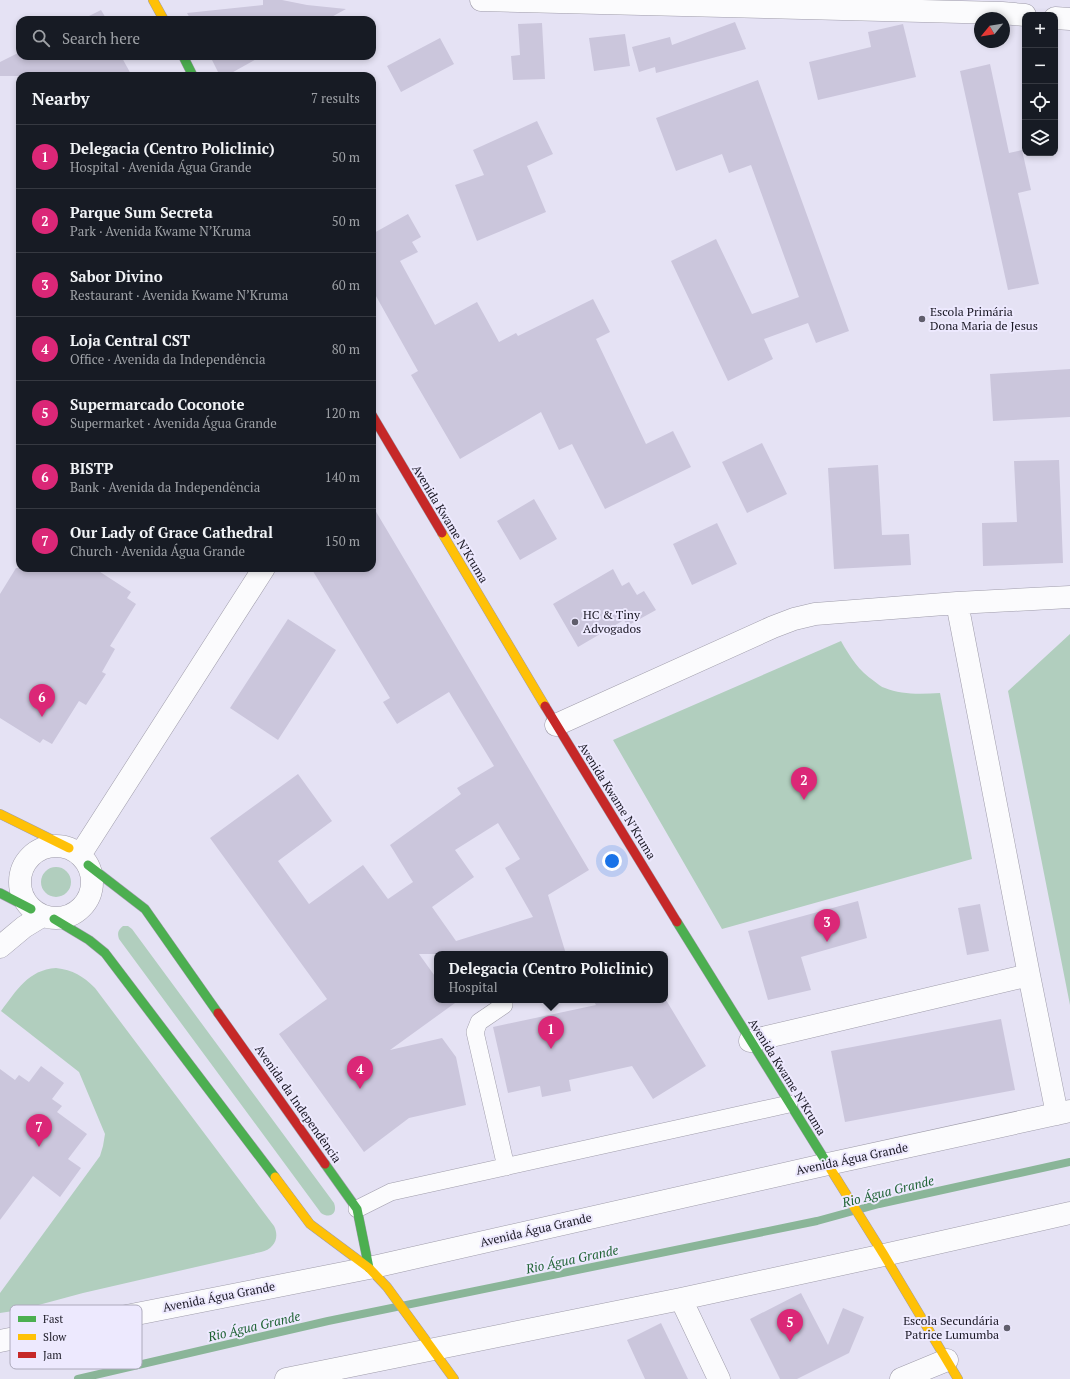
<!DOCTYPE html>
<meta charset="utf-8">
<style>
:root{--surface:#171b24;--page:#20242c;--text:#f1f3f6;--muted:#9ea1a6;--line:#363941;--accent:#db2777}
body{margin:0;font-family:"PT Serif",serif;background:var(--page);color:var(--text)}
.controls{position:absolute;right:12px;top:12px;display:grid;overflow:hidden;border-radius:8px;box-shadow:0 2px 6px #0003}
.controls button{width:36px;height:36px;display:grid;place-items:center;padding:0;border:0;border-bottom:1px solid var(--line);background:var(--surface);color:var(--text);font:20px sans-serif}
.compass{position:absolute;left:974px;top:12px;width:36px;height:36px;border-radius:50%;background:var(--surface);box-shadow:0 2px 6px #0003;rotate:240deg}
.you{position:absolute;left:612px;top:861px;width:14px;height:14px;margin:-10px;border:3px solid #fff;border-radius:50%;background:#1a73e8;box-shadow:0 0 0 6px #1a73e833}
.badge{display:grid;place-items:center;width:26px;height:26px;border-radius:50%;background:var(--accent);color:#fff;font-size:13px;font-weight:700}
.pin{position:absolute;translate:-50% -33px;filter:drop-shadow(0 1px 2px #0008)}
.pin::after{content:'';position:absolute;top:21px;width:14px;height:12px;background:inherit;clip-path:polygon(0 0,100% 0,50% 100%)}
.popup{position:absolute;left:434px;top:951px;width:234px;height:52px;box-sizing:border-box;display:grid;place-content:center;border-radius:8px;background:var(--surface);filter:drop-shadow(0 1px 3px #0005);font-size:13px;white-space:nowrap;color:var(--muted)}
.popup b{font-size:15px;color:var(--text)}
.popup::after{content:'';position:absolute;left:50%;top:100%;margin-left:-8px;border:8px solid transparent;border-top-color:var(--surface)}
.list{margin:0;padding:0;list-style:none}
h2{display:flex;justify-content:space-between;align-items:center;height:52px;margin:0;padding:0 16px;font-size:17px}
h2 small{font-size:13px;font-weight:400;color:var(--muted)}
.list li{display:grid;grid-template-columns:26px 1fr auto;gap:12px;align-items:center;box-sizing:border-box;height:64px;padding:0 16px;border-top:1px solid var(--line)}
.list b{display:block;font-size:15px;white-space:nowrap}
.list p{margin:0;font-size:13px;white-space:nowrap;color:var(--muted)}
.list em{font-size:13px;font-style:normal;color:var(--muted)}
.icon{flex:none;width:22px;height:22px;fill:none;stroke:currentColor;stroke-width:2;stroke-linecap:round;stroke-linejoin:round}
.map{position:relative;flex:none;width:1070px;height:1379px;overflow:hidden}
.search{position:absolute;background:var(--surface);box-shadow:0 2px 6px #0003;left:16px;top:16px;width:360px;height:44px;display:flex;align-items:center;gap:10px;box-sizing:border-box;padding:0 14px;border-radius:12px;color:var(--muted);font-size:15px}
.panel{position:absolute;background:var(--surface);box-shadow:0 2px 6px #0003;left:16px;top:72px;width:360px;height:500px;border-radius:12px}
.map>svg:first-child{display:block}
.green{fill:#b1cebe}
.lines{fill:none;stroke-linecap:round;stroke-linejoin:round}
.stream{stroke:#8ab598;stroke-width:8}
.building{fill:#cbc6dc;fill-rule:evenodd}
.lane-casing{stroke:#9f9caa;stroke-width:18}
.street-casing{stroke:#9f9caa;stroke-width:23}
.fast-casing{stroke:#9f9caa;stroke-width:10}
.slow-casing{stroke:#9f9caa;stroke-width:10}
.jam-casing{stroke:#9f9caa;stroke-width:10}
.lane{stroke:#fbfbfd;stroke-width:17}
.street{stroke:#fbfbfd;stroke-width:22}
.fast{stroke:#4caf50;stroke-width:9}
.slow{stroke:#ffc107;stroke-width:9}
.jam{stroke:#c62828;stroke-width:9}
.poi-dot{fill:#605e6c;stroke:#ede9fe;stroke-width:1.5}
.labels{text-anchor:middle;stroke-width:4;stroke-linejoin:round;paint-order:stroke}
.poi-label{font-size:12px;fill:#191723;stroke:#ede9fe;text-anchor:start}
.street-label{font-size:12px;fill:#191723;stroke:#ede9fe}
.water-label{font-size:13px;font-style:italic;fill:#1f6334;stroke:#ede9fe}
.key{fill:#ede9fe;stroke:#adaabc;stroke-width:1}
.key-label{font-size:11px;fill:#191723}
</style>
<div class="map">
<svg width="1070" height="1379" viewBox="0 0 1070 1379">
<rect width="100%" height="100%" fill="#e5e2f4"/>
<path class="green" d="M 1070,634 L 1070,1005 L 1008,691 Z
M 841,641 C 850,657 859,671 874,681 C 878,684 881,687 885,688 C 901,695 922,694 940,693 L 972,859 L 722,929 L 613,740 Z
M41 882a15 15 0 1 1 30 0a15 15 0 1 1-30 0Z
M 123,926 L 128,926 L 132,929 L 334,1203 C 338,1214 330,1219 321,1213 L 119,939 C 117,933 118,930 123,926 Z
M 56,968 C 73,970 83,976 95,988 L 274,1226 C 280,1238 274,1249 261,1252 L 83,1293 L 20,1310 L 0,1313 L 0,1293 L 100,1156 L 103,1146 L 105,1134 L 79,1072 L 1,1011 C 17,990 28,970 56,968 Z"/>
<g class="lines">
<path class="stream" d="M 78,1379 L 328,1321 L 817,1221 L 879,1204 L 1070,1162"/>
</g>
<path class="building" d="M 263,0 L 282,0 L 307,5 L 346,9 L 326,20 L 191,20 L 187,13 L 263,5 Z
M 101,10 L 107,20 L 81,20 Z
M 735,22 L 746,49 L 656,73 L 655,67 L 639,72 L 632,47 L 670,37 L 672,45 Z
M 542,23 L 545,79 L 513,80 L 511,56 L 520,55 L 518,24 Z
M 903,24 L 916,77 L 818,100 L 809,62 L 871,47 L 868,32 Z
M 625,34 L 630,66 L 594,71 L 589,38 Z
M 440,38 L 454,64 L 401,92 L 387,66 Z
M 20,52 L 20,56 L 121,56 L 132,76 L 0,76 L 0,62 Z
M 210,56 L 262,56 L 226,76 L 220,76 Z
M 990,64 L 1009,153 L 1022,150 L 1031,190 L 1018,193 L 1039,284 L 1008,290 L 960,71 Z
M 758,80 L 849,331 L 816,343 L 808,323 L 764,339 L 773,359 L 728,381 L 671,261 L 716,239 L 752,314 L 799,297 L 751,165 L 729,173 L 722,154 L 676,171 L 656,118 Z
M 537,121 L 553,154 L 527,166 L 546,212 L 477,241 L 455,185 L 484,175 L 473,150 Z
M 408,214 L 421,237 L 412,242 L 418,252 L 400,261 L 435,325 L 477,302 L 499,342 L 516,333 L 518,336 L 593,299 L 610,332 L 596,339 L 646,444 L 673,431 L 691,467 L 605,509 L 572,444 L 559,450 L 541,412 L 460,459 L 411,375 L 418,371 L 372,289 L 372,234 Z
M 1070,369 L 1070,417 L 993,421 L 990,374 Z
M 762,443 L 787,494 L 747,513 L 722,462 Z
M 1059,460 L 1063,563 L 983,566 L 982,523 L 1017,522 L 1014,461 Z
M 878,465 L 882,535 L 909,534 L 911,565 L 834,569 L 828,468 Z
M 534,499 L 557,539 L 520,560 L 497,521 Z
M 372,505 L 589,870 L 548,895 L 566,954 L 419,954 L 437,979 L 437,1000 L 452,1000 L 455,1003 L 390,1050 L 442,1038 L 456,1057 L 466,1105 L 409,1118 L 364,1152 L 279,1034 L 327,999 L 210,838 L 298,774 L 332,821 L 278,861 L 309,904 L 363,865 L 388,899 L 413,882 L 390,845 L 461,794 L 457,788 L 494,766 L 449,692 L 397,724 L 383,702 L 390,698 L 311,568 L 372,568 ZM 498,823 L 520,859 L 505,868 L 533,917 L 456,941 L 432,907 L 474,877 L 455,850 Z
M 717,523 L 737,564 L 692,585 L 673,544 Z
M 16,568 L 94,568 L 131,592 L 127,598 L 136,604 L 110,646 L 115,649 L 102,672 L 106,674 L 86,705 L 79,701 L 52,744 L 43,739 L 40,743 L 0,718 L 0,594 Z
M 613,569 L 622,586 L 629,582 L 637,595 L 644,591 L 656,610 L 627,626 L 624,620 L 578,647 L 553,604 Z
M 288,619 L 336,650 L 278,740 L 230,708 Z
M 858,901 L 867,938 L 801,957 L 811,990 L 768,1000 L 748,931 Z
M 980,904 L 989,951 L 967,955 L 958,908 Z
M 593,1000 L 666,1000 L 706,1066 L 653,1099 L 632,1066 L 569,1080 L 571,1091 L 542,1097 L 540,1086 L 508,1093 L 493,1027 L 596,1005 Z
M 1001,1019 L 1015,1090 L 845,1122 L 831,1051 Z
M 41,1066 L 64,1083 L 52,1099 L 62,1106 L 57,1112 L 87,1134 L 68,1159 L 81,1168 L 60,1197 L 33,1176 L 0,1220 L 0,1069 L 15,1080 L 19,1075 L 29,1082 Z
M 801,1293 L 828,1345 L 843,1308 L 864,1317 L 849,1353 L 797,1379 L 780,1379 L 750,1319 Z
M 661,1323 L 688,1379 L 645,1379 L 627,1340 Z"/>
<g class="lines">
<g class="lane-casing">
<path id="lane" d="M 504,1005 L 479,1022 L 475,1032 L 506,1167
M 357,1209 L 391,1192 L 789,1104"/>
</g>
<g class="street-casing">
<path id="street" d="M 481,0 L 1002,13 L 1025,15
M 1055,18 L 1070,19
M 957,603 L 1029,975 L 1057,1114
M 556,725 L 773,627 L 794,619 L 815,614 L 957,603 L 1070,597
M20 882a36 36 0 1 1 72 0a36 36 0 1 1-72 0Z
M 80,855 L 264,568
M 0,947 L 24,927 L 42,916
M 750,1041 L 1029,975
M 681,1299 L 719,1379
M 0,1341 L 369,1268 L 828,1164 L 1070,1111
M 286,1379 L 681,1299 L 884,1255 L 1070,1213
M 901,1379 L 947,1360"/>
</g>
<g class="fast-casing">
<path id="fast" d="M 183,56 L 193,76
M 88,865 L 145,909 L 218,1013
M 0,893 L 31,909
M 54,919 L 89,940 L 105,953 L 275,1177
M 677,922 L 828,1165
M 325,1164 L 357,1209 L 369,1268"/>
</g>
<g class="slow-casing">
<path id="slow" d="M 153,0 L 164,20
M 442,533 L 545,706
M 0,814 L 69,848
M 828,1165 L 884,1255 L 958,1379
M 275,1177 L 310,1224 L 369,1268 L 387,1287 L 454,1379"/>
</g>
<g class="jam-casing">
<path id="jam" d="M 372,415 L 442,533
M 545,706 L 677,922
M 218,1013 L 325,1164"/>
</g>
<use href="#lane" class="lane"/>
<use href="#street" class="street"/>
<use href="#fast" class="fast"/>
<use href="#slow" class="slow"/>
<use href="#jam" class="jam"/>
</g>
<g class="poi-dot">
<circle cx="922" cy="319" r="4"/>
<circle cx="575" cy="622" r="4"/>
<circle cx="1007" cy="1328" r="4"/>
</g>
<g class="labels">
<g class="poi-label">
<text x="930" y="316">Escola Primária<tspan x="930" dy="14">Dona Maria de Jesus</tspan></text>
<text x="583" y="619">HC &amp; Tiny<tspan x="583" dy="14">Advogados</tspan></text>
<text x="999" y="1325" text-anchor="end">Escola Secundária<tspan x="999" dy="14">Patrice Lumumba</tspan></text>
</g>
<g class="street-label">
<text transform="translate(450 524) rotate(59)" y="4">Avenida Kwame N’Kruma</text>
<text transform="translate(617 801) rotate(58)" y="4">Avenida Kwame N’Kruma</text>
<text transform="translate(787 1077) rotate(58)" y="4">Avenida Kwame N’Kruma</text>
<text transform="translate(298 1104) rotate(55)" y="4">Avenida da Independência</text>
<text transform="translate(852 1159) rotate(-12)" y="4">Avenida Água Grande</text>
<text transform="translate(536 1230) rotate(-13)" y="4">Avenida Água Grande</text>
<text transform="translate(219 1297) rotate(-11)" y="4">Avenida Água Grande</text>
</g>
<g class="water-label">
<text transform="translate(888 1191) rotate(-14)" y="5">Rio Água Grande</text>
<text transform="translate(572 1259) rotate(-12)" y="5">Rio Água Grande</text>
<text transform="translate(254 1326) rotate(-13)" y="5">Rio Água Grande</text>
</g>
</g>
<rect x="10" y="1305" width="132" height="64" rx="6" class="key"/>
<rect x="18" y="1316" width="18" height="6" fill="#4caf50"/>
<rect x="18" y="1334" width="18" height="6" fill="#ffc107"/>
<rect x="18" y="1352" width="18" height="6" fill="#c62828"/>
<g class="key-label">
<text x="43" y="1323">Fast</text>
<text x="43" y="1341">Slow</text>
<text x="43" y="1359">Jam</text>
</g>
</svg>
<div class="controls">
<button>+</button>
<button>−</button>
<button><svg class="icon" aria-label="locate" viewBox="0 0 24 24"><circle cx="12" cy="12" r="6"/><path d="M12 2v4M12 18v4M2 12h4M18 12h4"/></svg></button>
<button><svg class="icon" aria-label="layers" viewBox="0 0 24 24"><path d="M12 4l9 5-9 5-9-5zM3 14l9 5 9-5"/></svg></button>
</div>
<svg class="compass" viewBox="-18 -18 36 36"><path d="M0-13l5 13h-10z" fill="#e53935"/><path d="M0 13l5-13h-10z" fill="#9ea1a6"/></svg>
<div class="you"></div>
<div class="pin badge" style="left:551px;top:1049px">1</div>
<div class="popup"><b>Delegacia (Centro Policlinic)</b>Hospital</div>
<div class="pin badge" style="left:804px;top:800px">2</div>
<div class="pin badge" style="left:827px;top:942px">3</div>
<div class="pin badge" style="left:360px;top:1089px">4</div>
<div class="pin badge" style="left:790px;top:1342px">5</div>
<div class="pin badge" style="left:42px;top:717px">6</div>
<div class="pin badge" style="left:39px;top:1147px">7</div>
<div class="search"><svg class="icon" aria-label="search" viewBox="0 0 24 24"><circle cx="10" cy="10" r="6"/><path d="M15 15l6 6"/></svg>Search here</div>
<section class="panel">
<h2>Nearby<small>7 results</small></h2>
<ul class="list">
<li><span class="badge">1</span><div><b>Delegacia (Centro Policlinic)</b><p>Hospital · Avenida Água Grande</p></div><em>50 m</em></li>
<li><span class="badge">2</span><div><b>Parque Sum Secreta</b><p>Park · Avenida Kwame N’Kruma</p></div><em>50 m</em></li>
<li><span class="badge">3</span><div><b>Sabor Divino</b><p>Restaurant · Avenida Kwame N’Kruma</p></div><em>60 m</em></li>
<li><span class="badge">4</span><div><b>Loja Central CST</b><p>Office · Avenida da Independência</p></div><em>80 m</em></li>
<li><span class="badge">5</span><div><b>Supermarcado Coconote</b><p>Supermarket · Avenida Água Grande</p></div><em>120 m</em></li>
<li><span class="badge">6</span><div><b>BISTP</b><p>Bank · Avenida da Independência</p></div><em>140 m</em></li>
<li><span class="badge">7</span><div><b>Our Lady of Grace Cathedral</b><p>Church · Avenida Água Grande</p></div><em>150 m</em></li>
</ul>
</section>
</div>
